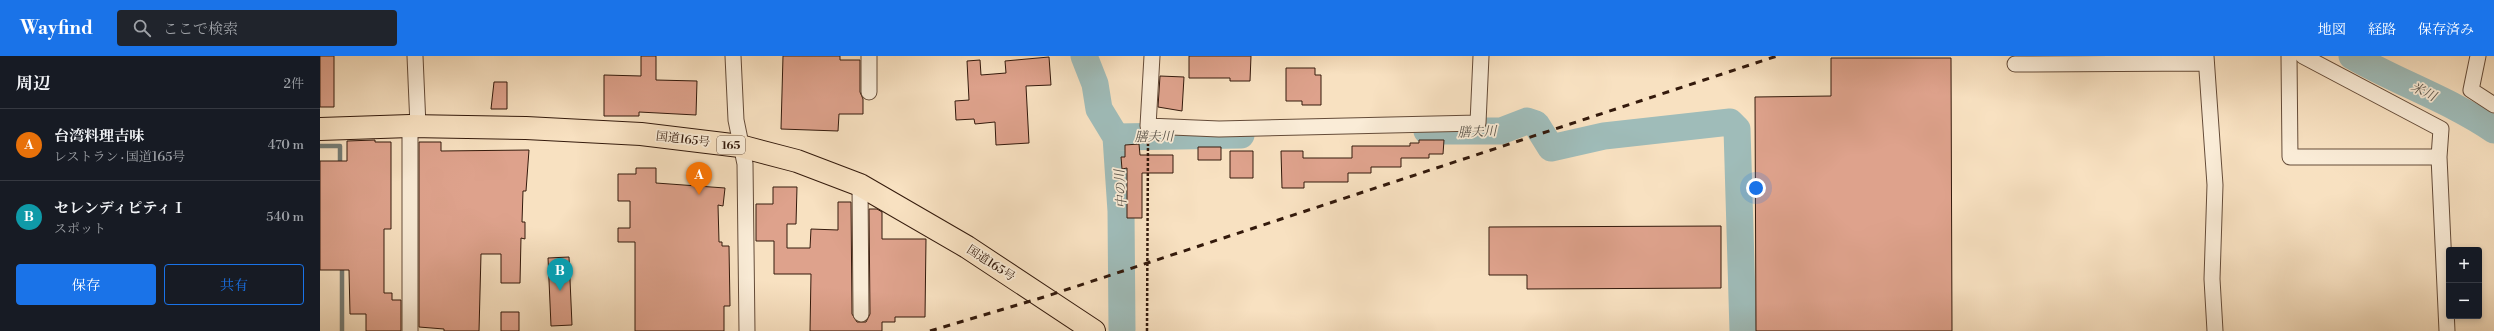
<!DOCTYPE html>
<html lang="ja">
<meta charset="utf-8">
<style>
:root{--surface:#171b24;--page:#20242c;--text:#f1f3f6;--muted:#9ea1a6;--line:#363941;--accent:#1a73e8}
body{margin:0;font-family:"Libre Bodoni","Noto Serif JP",serif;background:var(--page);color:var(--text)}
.controls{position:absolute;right:12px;bottom:12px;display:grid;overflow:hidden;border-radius:4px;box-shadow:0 2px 6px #0003}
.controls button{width:36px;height:36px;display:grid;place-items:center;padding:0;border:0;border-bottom:1px solid var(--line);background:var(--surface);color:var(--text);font:20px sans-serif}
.you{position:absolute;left:1436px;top:132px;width:14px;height:14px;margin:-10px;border:3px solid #fff;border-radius:50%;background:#1a73e8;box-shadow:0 0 0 6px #1a73e833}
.badge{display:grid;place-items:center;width:26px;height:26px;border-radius:50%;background:var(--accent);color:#fff;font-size:13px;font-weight:700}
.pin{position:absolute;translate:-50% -33px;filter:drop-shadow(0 1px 2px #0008)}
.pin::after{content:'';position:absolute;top:21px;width:14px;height:12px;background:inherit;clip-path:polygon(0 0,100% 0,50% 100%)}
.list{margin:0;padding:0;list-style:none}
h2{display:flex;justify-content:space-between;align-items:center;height:52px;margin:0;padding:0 16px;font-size:17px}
h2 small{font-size:13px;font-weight:400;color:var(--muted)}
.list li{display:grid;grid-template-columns:26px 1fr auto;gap:12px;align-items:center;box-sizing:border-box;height:72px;padding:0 16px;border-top:1px solid var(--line)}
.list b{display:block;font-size:15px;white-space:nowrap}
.list p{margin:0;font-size:13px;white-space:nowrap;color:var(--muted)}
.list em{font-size:13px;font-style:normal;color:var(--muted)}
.actions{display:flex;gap:8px;padding:12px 16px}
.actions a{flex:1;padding:9px 0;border:1px solid var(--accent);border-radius:4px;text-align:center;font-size:14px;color:var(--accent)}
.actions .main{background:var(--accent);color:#fff}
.icon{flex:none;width:22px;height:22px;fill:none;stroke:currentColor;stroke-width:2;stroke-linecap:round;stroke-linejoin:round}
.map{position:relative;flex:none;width:2174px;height:275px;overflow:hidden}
header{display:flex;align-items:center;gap:24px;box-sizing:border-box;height:56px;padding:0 20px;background:var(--accent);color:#fff}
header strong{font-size:19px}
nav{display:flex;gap:22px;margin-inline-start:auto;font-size:14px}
.search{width:280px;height:36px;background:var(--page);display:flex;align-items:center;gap:10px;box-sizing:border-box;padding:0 14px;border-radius:4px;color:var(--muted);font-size:15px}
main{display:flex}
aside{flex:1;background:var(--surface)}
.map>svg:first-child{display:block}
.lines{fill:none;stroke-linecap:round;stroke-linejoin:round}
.stream{stroke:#747b74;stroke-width:4.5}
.river{stroke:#9fbcb9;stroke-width:27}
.building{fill:#dea28c;stroke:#341a0c}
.minor-casing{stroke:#654c39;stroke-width:17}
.highway-casing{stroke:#341a0c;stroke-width:24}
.path{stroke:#341a0c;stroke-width:2.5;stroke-dasharray:3 2;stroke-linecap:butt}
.minor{stroke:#faecd7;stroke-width:15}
.highway{stroke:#f8e1c1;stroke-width:22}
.rail{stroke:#341a0c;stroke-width:3;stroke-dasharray:7 7;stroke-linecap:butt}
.labels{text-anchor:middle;stroke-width:3.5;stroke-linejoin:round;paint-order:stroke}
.shield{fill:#faecd7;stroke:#6f5949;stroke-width:1}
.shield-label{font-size:11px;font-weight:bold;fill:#341a0c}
.street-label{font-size:12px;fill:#341a0c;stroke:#faecd7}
.water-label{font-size:13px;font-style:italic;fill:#595349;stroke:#faecd7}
</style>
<header>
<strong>Wayfind</strong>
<div class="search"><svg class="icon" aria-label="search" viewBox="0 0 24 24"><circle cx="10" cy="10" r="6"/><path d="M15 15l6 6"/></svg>ここで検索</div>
<nav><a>地図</a><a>経路</a><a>保存済み</a></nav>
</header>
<main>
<aside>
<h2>周辺<small>2件</small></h2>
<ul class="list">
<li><span class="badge" style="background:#e8710a">A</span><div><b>台湾料理吉味</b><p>レストラン · 国道165号</p></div><em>470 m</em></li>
<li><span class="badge" style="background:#0f9aa8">B</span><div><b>セレンディピティⅠ</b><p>スポット</p></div><em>540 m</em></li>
</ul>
<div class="actions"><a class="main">保存</a><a>共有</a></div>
</aside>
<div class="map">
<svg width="2174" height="275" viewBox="0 0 2174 275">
<rect width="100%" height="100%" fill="#f8e1c1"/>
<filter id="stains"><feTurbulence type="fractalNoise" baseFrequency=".005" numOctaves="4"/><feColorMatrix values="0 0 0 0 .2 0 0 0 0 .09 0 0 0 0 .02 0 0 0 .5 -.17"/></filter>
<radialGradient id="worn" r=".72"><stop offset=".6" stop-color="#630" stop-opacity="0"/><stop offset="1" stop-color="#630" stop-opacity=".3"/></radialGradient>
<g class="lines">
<path class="stream" d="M 0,90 L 20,90 L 20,109
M 22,209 L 22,275"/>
<path class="river" d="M 764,0 L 775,28 L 779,53 L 796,81 L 801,155 L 802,273
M 2032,0 C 2079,27 2130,44 2174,74
M 1107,75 L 1181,75 L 1207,65 L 1216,68 L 1231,92 L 1284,80 L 1410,66 L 1417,73 L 1423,275
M 796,81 L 921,79"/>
</g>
<path class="building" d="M 0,0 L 14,0 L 14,51 L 0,51 Z
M 321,0 L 336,0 L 336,24 L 377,25 L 376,59 L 319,56 L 319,60 L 284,60 L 284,19 L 321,20 Z
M 463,0 L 520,0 L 520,4 L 540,4 L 540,36 L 543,43 L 543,58 L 519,58 L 518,75 L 461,73 Z
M 869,0 L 931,0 L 930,25 L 910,25 L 910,22 L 869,22 Z
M 729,1 L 731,29 L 706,30 L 709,87 L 676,89 L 675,66 L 655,68 L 654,63 L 636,64 L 635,45 L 649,44 L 647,5 L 660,4 L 661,19 L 686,17 L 685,5 Z
M 1511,2 L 1631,2 L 1632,275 L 1436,275 L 1435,41 L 1511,40 Z
M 966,12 L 995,12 L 995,19 L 1001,19 L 1001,49 L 982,49 L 982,45 L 966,45 Z
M 840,20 L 864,21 L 862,55 L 838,51 Z
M 174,26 L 187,26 L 187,53 L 171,53 Z
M 55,84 L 55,86 L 71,86 L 71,173 L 64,173 L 64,237 L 72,237 L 72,244 L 81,244 L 81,275 L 46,275 L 46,258 L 30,258 L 29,214 L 0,214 L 0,105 L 27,105 L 27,85 Z
M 1099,84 L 1124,84 L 1123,98 L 1109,98 L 1109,102 L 1081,102 L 1081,111 L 1051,111 L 1051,117 L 1028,117 L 1028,126 L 984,126 L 984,132 L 962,132 L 961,95 L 983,95 L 983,102 L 1032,102 L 1032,90 L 1090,90 L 1090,87 L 1099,87 Z
M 99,86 L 121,86 L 121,95 L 209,94 L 206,135 L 203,135 L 202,166 L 205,166 L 205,183 L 201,182 L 200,227 L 181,227 L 181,198 L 161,198 L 159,275 L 124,275 L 124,273 L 99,271 Z
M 819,88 L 820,99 L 853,99 L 853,117 L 822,117 L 822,162 L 807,162 L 807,112 L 802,113 L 801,101 L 805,101 L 805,89 Z
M 878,91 L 901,91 L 901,104 L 878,104 Z
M 910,95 L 933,95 L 933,122 L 910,122 Z
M 316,112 L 336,112 L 336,127 L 405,132 L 403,150 L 398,149 L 399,186 L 402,186 L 402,190 L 409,190 L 410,250 L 404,250 L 404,275 L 315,275 L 315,186 L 298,186 L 298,172 L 310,172 L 310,145 L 298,145 L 298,118 L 316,118 Z
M 453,131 L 477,131 L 476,168 L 467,168 L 467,192 L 490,192 L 491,173 L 518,174 L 518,146 L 531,146 L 532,258 L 537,266 L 546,266 L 550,258 L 549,153 L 557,153 L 562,156 L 562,183 L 606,183 L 605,261 L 575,261 L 575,266 L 562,266 L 562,275 L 490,275 L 491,218 L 454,218 L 454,185 L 436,185 L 436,148 L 453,148 Z
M 1401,170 L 1401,232 L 1207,233 L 1207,219 L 1169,219 L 1169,171 Z
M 249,201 L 252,269 L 231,270 L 228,202 Z
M 181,256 L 199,256 L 199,275 L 181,275 Z"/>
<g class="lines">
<g class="minor-casing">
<path id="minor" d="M 95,0 L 98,70
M 413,0 L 416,64 L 425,108 L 427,275
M 549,0 L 549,36
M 832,0 L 828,70 L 899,73 L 1158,67 L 1161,0
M 1886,0 L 1895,129 L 1892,223 L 1895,275
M 1969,0 L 1970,101 L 2119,101
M 1983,0 L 2121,73 L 2119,101 L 2127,275
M 2158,0 L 2151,34 L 2174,49
M 1695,8 L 1886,7
M 90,70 L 90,275
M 540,129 L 541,258"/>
</g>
<g class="highway-casing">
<path id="highway" d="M 0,73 L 90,70 L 206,72 L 321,78 L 420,90 L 477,105 L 540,129 L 647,191 L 774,275"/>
</g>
<path class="path" d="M 827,275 L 828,84"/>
<use href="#minor" class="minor"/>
<use href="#highway" class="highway"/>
<path class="rail" d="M 610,275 L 724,241 L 1457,0"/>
</g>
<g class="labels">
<rect class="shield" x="397" y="80" width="28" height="18" rx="3"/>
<g class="shield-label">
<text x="411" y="93">165</text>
</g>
<g class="street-label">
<text transform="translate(363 83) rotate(7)" y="4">国道165号</text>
<text transform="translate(671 207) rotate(33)" y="4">国道165号</text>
</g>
<g class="water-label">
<text transform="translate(2104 35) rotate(26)" y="5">米川</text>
<text transform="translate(1157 75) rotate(-2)" y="5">膳夫川</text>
<text transform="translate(834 80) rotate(-1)" y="5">膳夫川</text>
<text transform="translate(800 133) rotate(-94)" y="5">中の川</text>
</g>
</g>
<rect width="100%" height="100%" filter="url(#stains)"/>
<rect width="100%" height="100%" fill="url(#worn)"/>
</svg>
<div class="controls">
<button>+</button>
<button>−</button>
</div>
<div class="you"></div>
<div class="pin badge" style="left:379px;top:139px;background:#e8710a">A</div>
<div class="pin badge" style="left:240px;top:235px;background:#0f9aa8">B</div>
</div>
</main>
